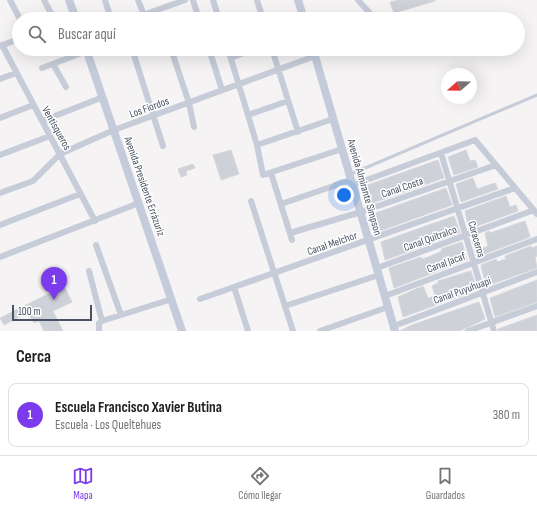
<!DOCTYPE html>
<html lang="es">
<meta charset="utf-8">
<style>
:root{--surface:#fff;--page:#f2f2f2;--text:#202124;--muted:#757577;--line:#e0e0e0;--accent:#7c3aed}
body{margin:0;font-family:"Sofia Sans Condensed",sans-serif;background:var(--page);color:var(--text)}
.compass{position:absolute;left:441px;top:68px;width:36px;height:36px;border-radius:50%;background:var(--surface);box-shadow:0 4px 16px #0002;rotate:250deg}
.scale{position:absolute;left:12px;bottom:10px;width:80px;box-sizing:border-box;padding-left:4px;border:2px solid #485262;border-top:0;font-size:11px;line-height:14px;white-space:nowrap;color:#485262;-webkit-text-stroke:3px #fff;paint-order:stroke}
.you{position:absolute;left:344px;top:195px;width:14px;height:14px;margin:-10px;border:3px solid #fff;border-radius:50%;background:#1a73e8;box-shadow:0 0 0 6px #1a73e833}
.badge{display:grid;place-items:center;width:26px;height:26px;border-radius:50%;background:var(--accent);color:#fff;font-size:13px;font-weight:700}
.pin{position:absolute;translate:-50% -33px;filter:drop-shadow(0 1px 2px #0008)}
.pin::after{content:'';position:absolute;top:21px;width:14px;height:12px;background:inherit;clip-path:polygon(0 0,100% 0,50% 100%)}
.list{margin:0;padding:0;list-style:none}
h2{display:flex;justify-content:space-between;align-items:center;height:52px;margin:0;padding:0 16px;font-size:17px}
h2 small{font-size:13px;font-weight:400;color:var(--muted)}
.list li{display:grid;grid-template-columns:26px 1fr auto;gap:12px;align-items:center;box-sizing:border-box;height:64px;margin:0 8px 8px;padding:0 8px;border:1px solid var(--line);border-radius:8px}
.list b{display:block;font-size:15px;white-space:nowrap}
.list p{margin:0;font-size:13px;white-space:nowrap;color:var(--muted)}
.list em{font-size:13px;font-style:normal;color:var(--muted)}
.icon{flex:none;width:22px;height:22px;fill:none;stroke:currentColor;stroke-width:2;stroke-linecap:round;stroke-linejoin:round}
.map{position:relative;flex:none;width:537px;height:331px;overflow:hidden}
.search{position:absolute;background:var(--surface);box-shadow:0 4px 16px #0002;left:12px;right:12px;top:12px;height:44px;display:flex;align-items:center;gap:10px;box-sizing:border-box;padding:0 14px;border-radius:22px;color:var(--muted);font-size:15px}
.sheet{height:124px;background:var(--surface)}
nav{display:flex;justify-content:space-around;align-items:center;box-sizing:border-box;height:56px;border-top:1px solid var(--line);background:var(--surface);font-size:11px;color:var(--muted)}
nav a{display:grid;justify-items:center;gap:2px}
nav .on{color:var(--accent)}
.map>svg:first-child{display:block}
.building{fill:#ced1d8;stroke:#d6d7de}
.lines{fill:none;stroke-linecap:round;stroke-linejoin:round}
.lane{stroke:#c6ccd8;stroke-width:3}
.street{stroke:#c6ccd8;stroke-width:6}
.secondary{stroke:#c4ccdc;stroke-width:8}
.labels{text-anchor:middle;stroke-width:3;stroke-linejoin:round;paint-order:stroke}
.street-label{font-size:11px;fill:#485262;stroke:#fff}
</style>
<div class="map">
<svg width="537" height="331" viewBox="0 0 537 331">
<rect width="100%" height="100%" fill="#f5f3f3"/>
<path class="building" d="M 399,0 L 435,0 L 435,1 L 394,13 L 390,2 Z
M 231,150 L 239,174 L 221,180 L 213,155 Z
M 466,150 L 470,161 L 475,160 L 478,167 L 454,175 L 448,157 Z
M 438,160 L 444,178 L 370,204 L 365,186 Z
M 193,164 L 195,168 L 186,171 L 187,175 L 181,177 L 178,169 Z
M 473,178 L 477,189 L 495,183 L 498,189 L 461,202 L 456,184 Z
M 446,188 L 452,205 L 377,232 L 373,214 Z
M 506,196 L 510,207 L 516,205 L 518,211 L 469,229 L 465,211 Z
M 454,216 L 460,233 L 385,260 L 381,242 Z
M 525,221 L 530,237 L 477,257 L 472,240 L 477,239 L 481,249 L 488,246 L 485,233 L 489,231 L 490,233 Z
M 462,242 L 467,260 L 394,288 L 389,268 L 421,257 L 422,259 L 431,256 L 442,251 L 441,249 Z
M 531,246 L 532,248 L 537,246 L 537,256 L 535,257 L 537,268 L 486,286 L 481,265 L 496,259 L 497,262 L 506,259 L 505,256 Z
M 471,271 L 477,290 L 403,317 L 398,297 L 423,286 L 428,298 L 435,296 L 432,286 L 438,283 L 438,281 Z
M 537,280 L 537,302 L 495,317 L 490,298 Z
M 64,286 L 72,302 L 53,311 L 63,331 L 44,331 L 39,321 L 34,323 L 28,312 L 4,325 L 0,318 Z
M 479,302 L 485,319 L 464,329 L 458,331 L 400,331 L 412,325 Z
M 537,315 L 537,331 L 498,331 L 498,329 Z"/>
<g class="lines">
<path class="lane" d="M 351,174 L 537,95"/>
<path class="street" d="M 10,0 L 20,19
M 44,0 L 54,19
M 105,0 L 111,19
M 138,0 L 144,15
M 193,0 L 199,19
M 213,0 L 219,19
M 257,0 L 263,19
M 358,0 L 375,19
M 158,10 L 161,19
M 132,19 L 185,0
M 231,19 L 237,17
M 2,45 L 95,221
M 0,46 L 19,39
M 132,49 L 163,146
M 171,49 L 189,103 L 194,127
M 209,49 L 222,90
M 228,49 L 257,145 L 263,175 L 342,149
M 272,49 L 298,132
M 231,58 L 254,49
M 53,64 L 66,87
M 42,68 L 87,51
M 0,79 L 16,73
M 248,115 L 288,101
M 0,118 L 33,105
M 42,121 L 103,97
M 257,145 L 333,119
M 441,153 L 494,331
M 0,155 L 50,136
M 271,173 L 292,240
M 353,185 L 475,140 L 537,214
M 0,193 L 33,181 L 60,154 L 114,130 L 315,56
M 251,201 L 293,331
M 281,204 L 351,180
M 0,225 L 80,194
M 290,233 L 361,212 L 496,165
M 96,245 L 121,315
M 0,257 L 139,203
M 377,268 L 534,210
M 89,271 L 102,321 L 99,323 L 99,331
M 234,287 L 248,331
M 385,296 L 537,239
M 200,299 L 515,188
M 285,306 L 379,275
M 102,321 L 172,299
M 394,326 L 537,272
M 320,331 L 388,307
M 468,331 L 537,306"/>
<path class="secondary" d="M 69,0 L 76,19
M 298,0 L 304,19
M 86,49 L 182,331
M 313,49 L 395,331"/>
</g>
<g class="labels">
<g class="street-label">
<text transform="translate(149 107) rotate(-20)" y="4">Los Fiordos</text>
<text transform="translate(57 128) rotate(61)" y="4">Ventisqueros</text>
<text transform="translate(145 186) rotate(71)" y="4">Avenida Presidente Errázuriz</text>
<text transform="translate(365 187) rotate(74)" y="4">Avenida Almirante Simpson</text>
<text transform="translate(402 187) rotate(-19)" y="4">Canal Costa</text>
<text transform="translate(430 238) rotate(-20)" y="4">Canal Quitralco</text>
<text transform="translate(477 239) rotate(74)" y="4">Coraceros</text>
<text transform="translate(332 243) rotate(-19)" y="4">Canal Melchor</text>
<text transform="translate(446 262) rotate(-20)" y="4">Canal Jacaf</text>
<text transform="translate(462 290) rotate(-20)" y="4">Canal Puyuhuapi</text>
</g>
</g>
</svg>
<svg class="compass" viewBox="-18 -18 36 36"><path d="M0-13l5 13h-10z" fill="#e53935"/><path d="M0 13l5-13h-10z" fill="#757577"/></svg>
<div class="scale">100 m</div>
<div class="you"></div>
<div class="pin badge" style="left:54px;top:300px">1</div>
<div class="search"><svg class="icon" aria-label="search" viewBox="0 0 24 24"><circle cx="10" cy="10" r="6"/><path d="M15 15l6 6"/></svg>Buscar aquí</div>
</div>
<section class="sheet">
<h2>Cerca<small></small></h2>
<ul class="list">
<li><span class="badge">1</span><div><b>Escuela Francisco Xavier Butina</b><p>Escuela · Los Queltehues</p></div><em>380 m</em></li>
</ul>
</section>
<nav>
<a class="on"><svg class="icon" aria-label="map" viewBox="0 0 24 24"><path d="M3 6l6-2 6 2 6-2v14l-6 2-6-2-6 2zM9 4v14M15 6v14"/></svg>Mapa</a>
<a><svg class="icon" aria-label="directions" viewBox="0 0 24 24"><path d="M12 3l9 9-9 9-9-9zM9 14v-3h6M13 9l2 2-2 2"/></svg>Cómo llegar</a>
<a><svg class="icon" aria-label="saved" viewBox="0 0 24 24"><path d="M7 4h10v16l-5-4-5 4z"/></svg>Guardados</a>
</nav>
